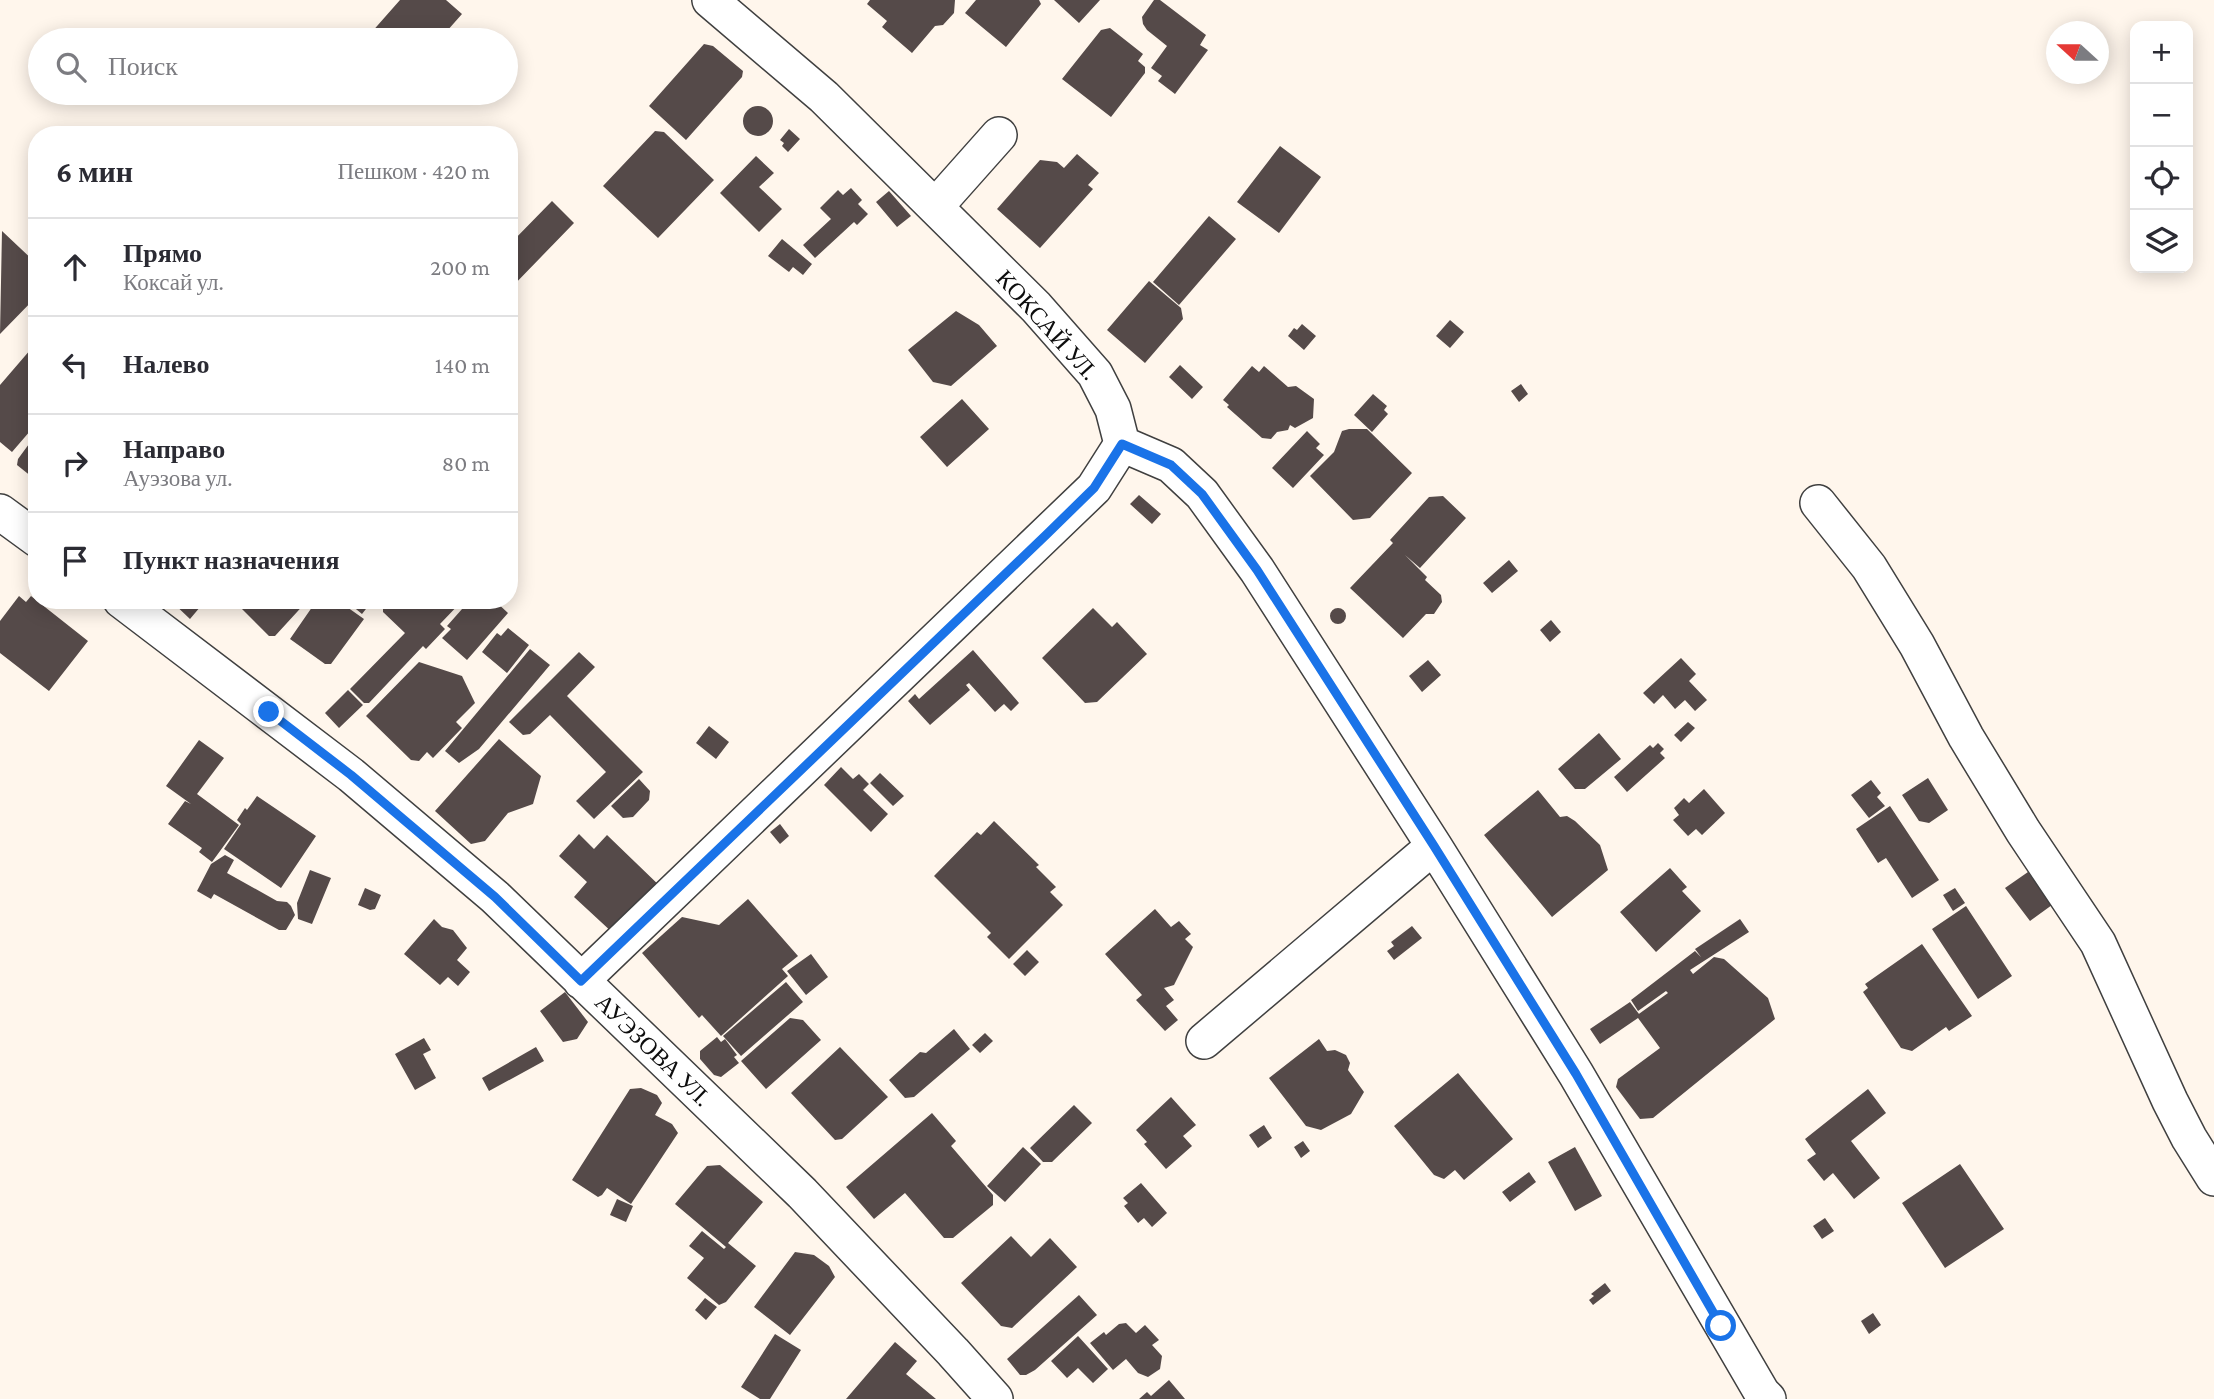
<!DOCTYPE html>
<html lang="ru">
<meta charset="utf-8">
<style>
:root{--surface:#fff;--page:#f2f2f3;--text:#2b2b33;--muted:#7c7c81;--line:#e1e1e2}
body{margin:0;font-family:"Crimson Pro",serif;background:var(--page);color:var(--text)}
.controls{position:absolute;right:21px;top:21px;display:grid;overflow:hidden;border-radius:14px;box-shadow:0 4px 18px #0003}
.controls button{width:63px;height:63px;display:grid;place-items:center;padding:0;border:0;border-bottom:2px solid var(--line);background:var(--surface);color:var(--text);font:35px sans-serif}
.compass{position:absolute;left:2046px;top:21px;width:63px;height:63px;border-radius:50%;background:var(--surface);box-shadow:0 4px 18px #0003;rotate:291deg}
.stop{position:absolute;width:21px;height:21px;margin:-16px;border:5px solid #1a73e8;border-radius:50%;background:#fff}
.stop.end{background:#1a73e8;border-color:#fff;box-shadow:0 2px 7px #0008}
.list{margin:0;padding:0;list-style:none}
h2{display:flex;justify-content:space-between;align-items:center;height:91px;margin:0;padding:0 28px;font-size:30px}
h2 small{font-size:23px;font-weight:400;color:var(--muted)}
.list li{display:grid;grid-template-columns:46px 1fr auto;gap:21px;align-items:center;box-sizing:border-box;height:98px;padding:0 28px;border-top:2px solid var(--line)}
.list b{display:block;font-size:26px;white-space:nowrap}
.list p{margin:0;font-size:23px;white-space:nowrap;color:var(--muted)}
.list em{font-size:23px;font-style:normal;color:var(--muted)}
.icon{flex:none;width:38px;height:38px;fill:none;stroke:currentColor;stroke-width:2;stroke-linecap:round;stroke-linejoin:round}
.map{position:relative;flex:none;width:2214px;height:1399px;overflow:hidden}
.search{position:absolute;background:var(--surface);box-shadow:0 4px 18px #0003;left:28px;top:28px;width:490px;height:77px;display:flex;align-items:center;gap:18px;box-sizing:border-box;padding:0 24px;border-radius:38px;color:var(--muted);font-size:26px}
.panel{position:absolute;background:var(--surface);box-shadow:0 4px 18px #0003;left:28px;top:126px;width:490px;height:483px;border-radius:28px}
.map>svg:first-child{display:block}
.building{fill:#554a49}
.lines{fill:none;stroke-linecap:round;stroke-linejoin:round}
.street-casing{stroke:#404040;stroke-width:38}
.street{stroke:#fff;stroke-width:35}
.route{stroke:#1a73e8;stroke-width:9}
.labels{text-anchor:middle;stroke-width:7;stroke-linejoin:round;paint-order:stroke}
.street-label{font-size:24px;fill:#0d0d0d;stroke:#fff}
</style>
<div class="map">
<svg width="2214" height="1399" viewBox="0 0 2214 1399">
<rect width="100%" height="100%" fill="#fff6ec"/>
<path class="building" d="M 400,0 L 446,0 L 462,14 L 439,40 L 378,40 L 370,34 Z
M 870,0 L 955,0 L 954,13 L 943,25 L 935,26 L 912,53 L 882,27 L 887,21 L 867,4 Z
M 976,0 L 1039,0 L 1041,4 L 1006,47 L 965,13 Z
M 1054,0 L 1100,0 L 1079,23 Z
M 1154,0 L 1160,0 L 1206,35 L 1200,45 L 1208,50 L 1175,94 L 1158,81 L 1162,76 L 1151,68 L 1167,46 L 1147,30 L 1143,24 L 1142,17 Z
M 1110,28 L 1143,54 L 1138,61 L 1145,67 L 1145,73 L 1111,117 L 1062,79 L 1101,30 Z
M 704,44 L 713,46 L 743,71 L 742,77 L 686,140 L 649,106 Z
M743 121a15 15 0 1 1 30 0a15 15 0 1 1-30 0Z
M 789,129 L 800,139 L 788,152 L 782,146 L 784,143 L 780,140 Z
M 655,131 L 664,132 L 714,180 L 658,238 L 603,186 Z
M 1280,146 L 1321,177 L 1279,233 L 1237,202 Z
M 1077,154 L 1099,173 L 1088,185 L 1093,189 L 1040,248 L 997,209 L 1040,160 L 1057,162 L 1064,168 Z
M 756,156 L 774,173 L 759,187 L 782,209 L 759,232 L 720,193 Z
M 851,188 L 862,200 L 858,204 L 868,214 L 857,225 L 854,222 L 815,258 L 803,245 L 831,219 L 820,208 L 838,190 L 843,195 Z
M 889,191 L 911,216 L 897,227 L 876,202 Z
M 552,201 L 574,223 L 509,290 L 509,245 Z
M 1209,216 L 1236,239 L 1179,305 L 1153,282 Z
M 2,231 L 37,264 L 37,296 L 0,334 Z
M 782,239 L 812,264 L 803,275 L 793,267 L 789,272 L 768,256 Z
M 1149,281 L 1181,308 L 1183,319 L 1145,363 L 1107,330 Z
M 956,311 L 979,325 L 997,346 L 951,386 L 933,382 L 908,350 Z
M 1450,320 L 1464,332 L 1450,348 L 1436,336 Z
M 1302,324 L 1316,336 L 1304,350 L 1288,336 L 1294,328 L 1297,330 Z
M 37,342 L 37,423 L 12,452 L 0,442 L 0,385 Z
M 1180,365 L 1203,387 L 1192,399 L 1169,377 Z
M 1252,366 L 1259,372 L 1264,366 L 1288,387 L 1296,386 L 1314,399 L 1313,418 L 1295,428 L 1290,425 L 1288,430 L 1277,432 L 1271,439 L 1262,438 L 1227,407 L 1229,405 L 1223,400 Z
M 1521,384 L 1528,394 L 1519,402 L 1511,391 Z
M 1373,394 L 1387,406 L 1384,410 L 1388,414 L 1372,432 L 1354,415 Z
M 962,399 L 989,429 L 947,467 L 920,437 Z
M 1349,429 L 1367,429 L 1412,473 L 1370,518 L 1353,520 L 1310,476 L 1334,452 L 1342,431 Z
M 1307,431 L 1320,444 L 1316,448 L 1324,455 L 1293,488 L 1272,468 Z
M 37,433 L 37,481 L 17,465 L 18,459 Z
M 1139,495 L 1161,514 L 1152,524 L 1130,504 Z
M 1443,496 L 1466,518 L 1420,568 L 1405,555 L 1427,577 L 1425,580 L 1441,595 L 1442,602 L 1434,614 L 1426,614 L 1403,638 L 1350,588 L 1393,543 L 1390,540 L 1429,497 Z
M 1509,560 L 1518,571 L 1492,593 L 1483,583 Z
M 19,596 L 26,602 L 31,596 L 88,641 L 49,691 L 0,653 L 0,621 Z
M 170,600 L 206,600 L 190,619 Z
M 233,600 L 308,600 L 275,636 L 269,636 Z
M 317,600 L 337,600 L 364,619 L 331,664 L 325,664 L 290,639 Z
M 345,600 L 373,600 L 362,614 Z
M 386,600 L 463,600 L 440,624 L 445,629 L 426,649 L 423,646 L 369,703 L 364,703 L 350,689 L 405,633 L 383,612 L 383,604 Z
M 470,600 L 494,600 L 508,613 L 467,660 L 442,638 L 451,629 L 447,626 Z
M 1093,608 L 1112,627 L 1117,622 L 1147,654 L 1097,702 L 1085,703 L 1042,658 Z
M1330 616a8 8 0 1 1 16 0a8 8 0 1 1-16 0Z
M 1551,620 L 1561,632 L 1550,642 L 1540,630 Z
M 508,628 L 529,645 L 507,673 L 482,652 L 497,633 L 501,636 Z
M 530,649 L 550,665 L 479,749 L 459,763 L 445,751 Z
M 973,650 L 1019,703 L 1011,711 L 1004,704 L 995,712 L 969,683 L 966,685 L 970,690 L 930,725 L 908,701 L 915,694 L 919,699 Z
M 579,652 L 595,667 L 567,696 L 643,772 L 594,819 L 576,801 L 606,772 L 550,715 L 530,734 L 523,735 L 509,722 Z
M 1681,658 L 1696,674 L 1689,681 L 1707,700 L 1695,711 L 1685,700 L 1675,709 L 1663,695 L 1654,704 L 1643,693 Z
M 1428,660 L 1441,675 L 1422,692 L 1409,676 Z
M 419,662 L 462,676 L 475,703 L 456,722 L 462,728 L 433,758 L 427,752 L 419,761 L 411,760 L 366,716 Z
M 348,690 L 363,705 L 339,728 L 325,713 Z
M 1688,722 L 1695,728 L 1681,742 L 1674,735 Z
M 709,726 L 729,742 L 716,759 L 696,743 Z
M 1599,733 L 1621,759 L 1585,789 L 1575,789 L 1558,769 Z
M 499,739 L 541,776 L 533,804 L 508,813 L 485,841 L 471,844 L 435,811 Z
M 199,740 L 224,758 L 197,794 L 239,825 L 212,862 L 199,852 L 202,848 L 168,824 L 185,801 L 191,804 L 166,786 Z
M 1658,743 L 1664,749 L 1660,753 L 1665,758 L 1627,792 L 1614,777 L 1650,745 L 1653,748 Z
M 841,767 L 853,779 L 859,774 L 869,784 L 863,790 L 888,814 L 871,832 L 824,785 Z
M 880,773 L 904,796 L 893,806 L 870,783 Z
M 1928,778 L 1948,810 L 1929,823 L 1919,821 L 1902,795 Z
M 639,779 L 650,791 L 649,800 L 633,817 L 623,818 L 611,806 Z
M 1871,780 L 1881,793 L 1877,797 L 1885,806 L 1869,818 L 1851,795 Z
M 1704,789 L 1725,813 L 1702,835 L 1696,829 L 1688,836 L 1673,820 L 1679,815 L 1674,808 L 1684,798 L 1689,803 Z
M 1538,790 L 1560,817 L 1567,816 L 1575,821 L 1600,845 L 1608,870 L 1552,917 L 1484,835 Z
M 257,796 L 316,836 L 281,888 L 224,849 L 241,824 L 237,820 L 245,808 L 247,810 Z
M 1890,806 L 1939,880 L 1912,898 L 1886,858 L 1878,863 L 1856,829 Z
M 994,821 L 1039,865 L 1036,867 L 1056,887 L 1050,892 L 1063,905 L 1009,959 L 987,937 L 991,933 L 934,876 L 977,832 L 981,835 Z
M 780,824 L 789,836 L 780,844 L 770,832 Z
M 579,834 L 594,849 L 607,835 L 664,890 L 614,934 L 574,897 L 587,882 L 559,856 Z
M 225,855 L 234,860 L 227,873 L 277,901 L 287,902 L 291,906 L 295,915 L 286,930 L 279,930 L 214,894 L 211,899 L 197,891 L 211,864 Z
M 1670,868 L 1687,887 L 1682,891 L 1701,911 L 1656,952 L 1620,912 Z
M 310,870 L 331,878 L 312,924 L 298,919 L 297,903 Z
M 2028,872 L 2052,905 L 2030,921 L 2005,888 Z
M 365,888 L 381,895 L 375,909 L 370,910 L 358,905 Z
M 1955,888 L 1965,903 L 1953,911 L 1943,895 Z
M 748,899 L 798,956 L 782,969 L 788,976 L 721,1036 L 702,1015 L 699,1018 L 642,953 L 682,917 L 719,925 Z
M 1966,906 L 2012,976 L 1978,999 L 1932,929 Z
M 1155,909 L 1171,927 L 1179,921 L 1191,934 L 1185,939 L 1193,947 L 1174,985 L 1164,988 L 1174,1000 L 1166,1006 L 1178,1020 L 1165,1031 L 1136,1000 L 1142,995 L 1105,954 Z
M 434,919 L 442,927 L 453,930 L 467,948 L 457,960 L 470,972 L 458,986 L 448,977 L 440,985 L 404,954 Z
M 1740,919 L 1749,932 L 1690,970 L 1693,974 L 1714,957 L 1724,959 L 1768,998 L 1775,1019 L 1653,1118 L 1640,1119 L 1616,1087 L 1618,1079 L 1660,1048 L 1638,1018 L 1600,1044 L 1590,1029 L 1630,1002 L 1639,1014 L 1636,1016 L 1668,993 L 1666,991 L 1638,1011 L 1631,1000 L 1695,951 L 1701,957 L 1695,949 Z
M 1412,926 L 1422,938 L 1394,960 L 1387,951 L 1394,946 L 1391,942 Z
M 1922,944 L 1972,1016 L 1949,1031 L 1946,1027 L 1912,1051 L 1901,1048 L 1863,992 L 1868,988 L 1865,984 Z
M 1027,950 L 1039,962 L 1025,976 L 1013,964 Z
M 811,954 L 828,977 L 806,995 L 787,971 Z
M 786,982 L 803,1002 L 741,1056 L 723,1036 Z
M 565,992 L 588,1022 L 577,1039 L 563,1042 L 540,1011 Z
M 790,1018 L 803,1020 L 821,1040 L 766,1089 L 741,1061 Z
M 954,1029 L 970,1049 L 914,1097 L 905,1098 L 889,1080 L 920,1052 L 926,1053 Z
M 985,1033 L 993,1041 L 980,1053 L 972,1045 Z
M 717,1037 L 721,1042 L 725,1039 L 737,1055 L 734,1057 L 739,1063 L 721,1077 L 714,1075 L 700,1059 L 700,1051 Z
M 424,1038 L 431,1050 L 423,1054 L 436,1078 L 415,1090 L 395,1054 Z
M 1319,1039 L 1327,1051 L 1335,1050 L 1346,1055 L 1350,1063 L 1348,1070 L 1364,1092 L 1351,1114 L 1321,1130 L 1306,1126 L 1269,1078 Z
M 536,1047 L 544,1061 L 489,1091 L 482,1078 Z
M 840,1047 L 888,1097 L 842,1139 L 835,1140 L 791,1093 Z
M 1458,1073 L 1513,1139 L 1464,1180 L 1455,1170 L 1444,1179 L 1434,1175 L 1394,1126 Z
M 641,1088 L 657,1095 L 662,1103 L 655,1115 L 672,1124 L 678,1133 L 631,1204 L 607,1188 L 602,1195 L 598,1197 L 572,1180 L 630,1089 Z
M 1868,1089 L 1886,1113 L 1851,1141 L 1880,1178 L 1854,1199 L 1833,1173 L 1824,1181 L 1807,1160 L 1816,1154 L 1805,1139 Z
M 1171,1097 L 1196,1125 L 1183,1136 L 1192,1146 L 1166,1169 L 1144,1144 L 1147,1142 L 1136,1130 Z
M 1074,1105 L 1092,1123 L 1052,1162 L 1043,1162 L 1030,1148 Z
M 932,1113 L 956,1141 L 951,1146 L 993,1195 L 993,1205 L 953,1238 L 944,1238 L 905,1193 L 874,1219 L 846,1187 Z
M 1264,1125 L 1272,1138 L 1258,1148 L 1249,1135 Z
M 1303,1141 L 1310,1151 L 1301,1158 L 1294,1147 Z
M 1023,1147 L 1041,1164 L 1005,1202 L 987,1186 Z
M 1575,1147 L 1602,1196 L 1575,1211 L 1548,1162 Z
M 1960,1164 L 2004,1229 L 1945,1268 L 1902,1203 Z
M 720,1165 L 763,1202 L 728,1243 L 756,1266 L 726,1302 L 719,1305 L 687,1278 L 704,1258 L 689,1246 L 702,1231 L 724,1249 L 726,1247 L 675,1204 L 707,1166 Z
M 1529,1172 L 1536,1182 L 1510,1202 L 1502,1192 Z
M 1141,1183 L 1167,1213 L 1152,1227 L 1144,1218 L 1138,1223 L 1124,1206 L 1128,1203 L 1123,1198 Z
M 617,1199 L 633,1206 L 626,1222 L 610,1215 Z
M 1825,1218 L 1834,1231 L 1822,1239 L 1813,1226 Z
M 1011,1236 L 1031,1257 L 1050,1238 L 1077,1267 L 1012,1328 L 1001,1326 L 961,1283 Z
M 795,1252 L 814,1255 L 829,1266 L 835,1277 L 790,1335 L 754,1307 Z
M 1605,1283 L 1611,1291 L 1593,1305 L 1589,1300 L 1594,1296 L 1591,1294 Z
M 1079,1295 L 1097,1315 L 1035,1370 L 1026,1375 L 1020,1375 L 1007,1359 Z
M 705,1298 L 717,1307 L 706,1320 L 695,1310 Z
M 1873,1313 L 1881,1325 L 1869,1334 L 1861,1321 Z
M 1126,1323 L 1136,1333 L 1145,1325 L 1159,1340 L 1152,1345 L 1162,1356 L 1160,1369 L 1148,1377 L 1138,1373 L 1126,1359 L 1113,1370 L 1090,1343 L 1104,1332 L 1106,1335 L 1119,1324 Z
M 775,1334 L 801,1350 L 770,1399 L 760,1399 L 741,1387 Z
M 1078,1336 L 1108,1369 L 1093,1383 L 1078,1368 L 1067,1378 L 1051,1361 Z
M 895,1342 L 917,1361 L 906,1374 L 936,1399 L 846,1399 Z
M 1169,1380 L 1185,1399 L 1139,1399 L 1147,1392 L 1151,1396 Z"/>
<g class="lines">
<g class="street-casing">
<path id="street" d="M 710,0 L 824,97 L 1036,307 L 1095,374 L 1113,409 L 1122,444
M 935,207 L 999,135
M 1122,444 L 1171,465 L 1202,494 L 1257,570 L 1434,846 L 1576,1074 L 1762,1393 L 1768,1399
M 1818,503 L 1869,567 L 1917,645 L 1966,737 L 2023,831 L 2098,943 L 2170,1101 L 2189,1138 L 2214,1178
M 0,512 L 37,539
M 121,600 L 351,775 L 495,897 L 802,1193 L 953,1352 L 995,1399
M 581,981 L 1094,488 L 1122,444
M 1204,1041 L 1434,846"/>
</g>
<use href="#street" class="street"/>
</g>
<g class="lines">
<path class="route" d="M 269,712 L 351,775 L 495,897 L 581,981 L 1047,534 L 1094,488 L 1122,444 L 1171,465 L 1202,494 L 1257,570 L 1434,846 L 1576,1074 L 1721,1326"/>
</g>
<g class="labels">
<g class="street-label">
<text transform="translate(1047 325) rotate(48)" y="8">КОКСАЙ УЛ.</text>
<text transform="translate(653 1050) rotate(44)" y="8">АУЭЗОВА УЛ.</text>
</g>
</g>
</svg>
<div class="controls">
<button>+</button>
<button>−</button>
<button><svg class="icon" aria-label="locate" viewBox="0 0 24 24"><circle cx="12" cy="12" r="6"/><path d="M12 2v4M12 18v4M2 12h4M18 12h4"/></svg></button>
<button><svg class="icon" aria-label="layers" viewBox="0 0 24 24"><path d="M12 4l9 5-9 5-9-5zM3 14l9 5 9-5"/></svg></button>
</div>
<svg class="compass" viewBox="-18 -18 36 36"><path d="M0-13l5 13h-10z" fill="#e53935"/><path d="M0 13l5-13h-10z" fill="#7c7c81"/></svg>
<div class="stop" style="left:1721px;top:1326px"></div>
<div class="stop end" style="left:269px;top:712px"></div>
<div class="search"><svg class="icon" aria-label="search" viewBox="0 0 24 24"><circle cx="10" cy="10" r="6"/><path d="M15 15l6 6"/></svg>Поиск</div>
<section class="panel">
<h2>6 мин<small>Пешком · 420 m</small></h2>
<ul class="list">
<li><svg class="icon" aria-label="ahead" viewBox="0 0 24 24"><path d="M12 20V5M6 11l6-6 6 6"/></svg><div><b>Прямо</b><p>Коксай ул.</p></div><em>200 m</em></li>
<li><svg class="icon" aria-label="left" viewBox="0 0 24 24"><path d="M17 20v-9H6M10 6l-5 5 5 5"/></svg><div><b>Налево</b></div><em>140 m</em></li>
<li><svg class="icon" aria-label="right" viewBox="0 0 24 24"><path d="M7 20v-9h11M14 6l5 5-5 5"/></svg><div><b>Направо</b><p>Ауэзова ул.</p></div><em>80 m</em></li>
<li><svg class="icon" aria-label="arrive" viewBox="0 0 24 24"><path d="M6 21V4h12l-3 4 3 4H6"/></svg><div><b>Пункт назначения</b></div></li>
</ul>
</section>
</div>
